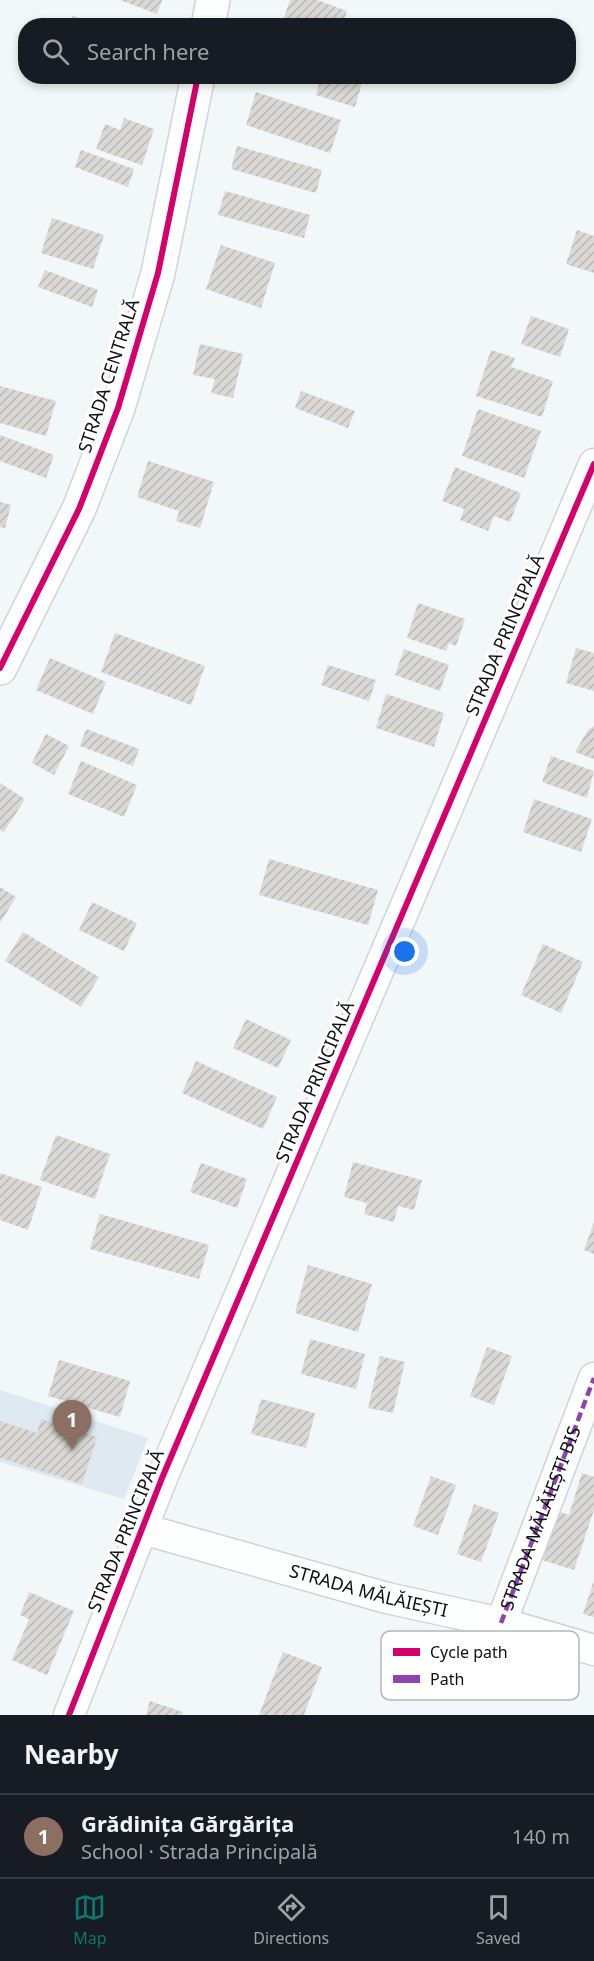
<!DOCTYPE html>
<meta charset="utf-8">
<style>
:root{--surface:#171b24;--page:#242831;--text:#f1f3f6;--muted:#9ea1a6;--line:#363941;--accent:#0f766e}
body{margin:0;font-family:"Noto Sans",sans-serif;background:var(--page);color:var(--text)}
.you{position:absolute;left:405px;top:952px;width:21px;height:21px;margin:-15px;border:4px solid #fff;border-radius:50%;background:#1a73e8;box-shadow:0 0 0 9px #1a73e833}
.badge{display:grid;place-items:center;width:39px;height:39px;border-radius:50%;background:var(--accent);color:#fff;font-size:20px;font-weight:700}
.pin{position:absolute;translate:-50% -50px;filter:drop-shadow(0 2px 3px #0008)}
.pin::after{content:'';position:absolute;top:32px;width:21px;height:18px;background:inherit;clip-path:polygon(0 0,100% 0,50% 100%)}
.list{margin:0;padding:0;list-style:none}
h2{display:flex;justify-content:space-between;align-items:center;height:78px;margin:0;padding:0 24px;font-size:26px}
h2 small{font-size:20px;font-weight:400;color:var(--muted)}
.list li{display:grid;grid-template-columns:39px 1fr auto;gap:18px;align-items:center;box-sizing:border-box;height:84px;padding:0 24px;border-top:2px solid var(--line)}
.list b{display:block;font-size:22px;white-space:nowrap}
.list p{margin:0;font-size:20px;white-space:nowrap;color:var(--muted)}
.list em{font-size:20px;font-style:normal;color:var(--muted)}
.icon{flex:none;width:33px;height:33px;fill:none;stroke:currentColor;stroke-width:2;stroke-linecap:round;stroke-linejoin:round}
.map{position:relative;flex:none;width:594px;height:1715px;overflow:hidden}
.search{position:absolute;background:var(--surface);box-shadow:0 3px 9px #0003;left:18px;right:18px;top:18px;height:66px;display:flex;align-items:center;gap:15px;box-sizing:border-box;padding:0 21px;border-radius:24px;color:var(--muted);font-size:22px}
.sheet{height:162px;background:var(--surface)}
nav{display:flex;justify-content:space-around;align-items:center;box-sizing:border-box;height:84px;border-top:2px solid var(--line);background:var(--surface);font-size:16px;color:var(--muted)}
nav a{display:grid;justify-items:center;gap:3px}
nav .on{color:var(--accent)}
.map>svg:first-child{display:block}
.built{fill:#dfe9f1}
.building{fill:url(#building-hatch)}
.lines{fill:none;stroke-linecap:round;stroke-linejoin:round}
.street-casing{stroke:#d1d4d6;stroke-width:33}
.secondary-casing{stroke:#d1d4d6;stroke-width:36}
.street{stroke:#fdfefe;stroke-width:30}
.secondary{stroke:#fdfefe;stroke-width:33}
.quiet{stroke:#8e44ad;stroke-width:4.5;stroke-dasharray:9 4.5;stroke-linecap:butt}
.cycleway-casing{stroke:#fff;stroke-width:10}
.cycleway{stroke:#d6006c;stroke-width:6}
.labels{text-anchor:middle;stroke-width:6;stroke-linejoin:round;paint-order:stroke}
.street-label{font-size:18px;fill:#0d1012;stroke:#fff}
.key{fill:#fff;stroke:#b6b7b8;stroke-width:1.5}
.key-label{font-size:16px;fill:#0d1012}
</style>
<div class="map">
<svg width="594" height="1715" viewBox="0 0 594 1715">
<defs>
<pattern id="building-hatch" width="6" height="6" patternUnits="userSpaceOnUse" patternTransform="scale(1.5)"><rect width="6" height="6" fill="#dad9d5"/><path d="M-1 1l2-2M0 6l6-6M5 7l2-2" fill="none" stroke="#bab9b6"/></pattern>
</defs>
<rect width="100%" height="100%" fill="#f2f7fa"/>
<path class="built" d="M 0,1390 L 148,1438 L 124,1499 L 0,1462 Z"/>
<path class="building" d="M 120,0 L 162,0 L 157,14 Z
M 290,0 L 317,0 L 347,11 L 342,26 L 281,26 Z
M 73,16 L 103,25 L 103,26 L 70,26 Z
M 321,76 L 363,79 L 355,107 L 316,95 Z
M 256,92 L 341,120 L 330,153 L 246,125 Z
M 124,118 L 154,129 L 142,165 L 96,149 L 105,124 L 120,130 Z
M 237,146 L 322,170 L 316,193 L 231,169 Z
M 81,150 L 134,169 L 128,187 L 75,167 Z
M 225,191 L 310,215 L 304,238 L 218,215 Z
M 52,218 L 104,235 L 93,269 L 41,253 Z
M 577,230 L 594,236 L 594,273 L 566,264 Z
M 221,245 L 275,263 L 261,308 L 206,289 Z
M 45,270 L 98,290 L 92,307 L 38,287 Z
M 531,316 L 569,329 L 560,357 L 521,344 Z
M 200,344 L 243,354 L 233,398 L 211,393 L 215,379 L 193,375 Z
M 491,350 L 515,358 L 511,367 L 553,381 L 542,417 L 476,396 Z
M 0,386 L 56,401 L 46,436 L 0,423 Z
M 301,391 L 355,411 L 348,428 L 295,408 Z
M 478,409 L 541,431 L 524,478 L 462,456 Z
M 0,435 L 54,455 L 46,478 L 0,461 Z
M 148,461 L 214,482 L 200,528 L 176,521 L 179,511 L 137,497 Z
M 455,467 L 521,493 L 510,522 L 494,516 L 488,531 L 460,520 L 464,509 L 442,501 Z
M 0,502 L 11,505 L 5,528 L 0,527 Z
M 418,603 L 465,619 L 456,646 L 449,643 L 446,651 L 407,638 Z
M 115,633 L 205,666 L 191,705 L 101,672 Z
M 576,648 L 594,653 L 594,691 L 566,683 Z
M 404,649 L 449,665 L 440,691 L 395,675 Z
M 50,658 L 106,682 L 93,714 L 36,690 Z
M 328,665 L 376,680 L 369,701 L 321,685 Z
M 386,694 L 444,713 L 434,747 L 376,728 Z
M 594,726 L 594,759 L 575,752 L 588,730 Z
M 86,729 L 139,749 L 133,766 L 80,746 Z
M 46,734 L 69,746 L 54,775 L 32,763 Z
M 551,756 L 594,771 L 587,798 L 542,782 Z
M 81,761 L 137,785 L 124,817 L 68,794 Z
M 0,783 L 25,799 L 4,832 L 0,830 Z
M 534,799 L 592,819 L 581,852 L 523,832 Z
M 269,859 L 378,890 L 368,925 L 259,895 Z
M 0,887 L 16,897 L 0,923 Z
M 92,902 L 137,923 L 124,951 L 79,930 Z
M 23,932 L 99,977 L 81,1007 L 5,961 Z
M 543,944 L 583,962 L 561,1013 L 521,995 Z
M 246,1019 L 291,1040 L 278,1068 L 233,1048 Z
M 196,1061 L 277,1097 L 263,1129 L 182,1093 Z
M 56,1135 L 110,1154 L 95,1199 L 40,1180 Z
M 353,1162 L 422,1180 L 414,1210 L 398,1206 L 394,1222 L 364,1214 L 367,1203 L 344,1197 Z
M 201,1163 L 247,1179 L 237,1208 L 190,1192 Z
M 0,1173 L 42,1187 L 28,1230 L 0,1220 Z
M 100,1214 L 209,1245 L 199,1279 L 90,1249 Z
M 594,1222 L 594,1254 L 584,1250 Z
M 308,1265 L 372,1284 L 358,1332 L 295,1313 Z
M 310,1339 L 365,1354 L 356,1389 L 301,1374 Z
M 487,1347 L 512,1356 L 494,1405 L 470,1396 Z
M 380,1356 L 405,1362 L 393,1413 L 368,1408 Z
M 59,1360 L 130,1381 L 120,1417 L 48,1396 Z
M 261,1399 L 315,1413 L 306,1448 L 251,1434 Z
M 41,1419 L 97,1437 L 82,1484 L 0,1458 L 0,1421 L 37,1433 Z
M 582,1473 L 594,1477 L 594,1510 L 574,1570 L 542,1560 L 558,1511 L 569,1515 Z
M 431,1476 L 456,1485 L 438,1535 L 413,1526 Z
M 474,1504 L 499,1513 L 481,1562 L 457,1554 Z
M 594,1580 L 594,1617 L 583,1614 Z
M 29,1592 L 74,1611 L 47,1675 L 12,1660 L 29,1619 L 20,1615 Z
M 283,1652 L 322,1667 L 304,1715 L 259,1715 Z
M 150,1701 L 183,1712 L 182,1715 L 146,1715 Z"/>
<g class="lines">
<g class="street-casing">
<g id="street">
<path id="s1" d="M 143,1529 L 387,1598 L 501,1623 L 594,1650"/>
<path id="s2" d="M 501,1623 L 594,1378"/>
<path d="M 69,1715 L 162,1478 L 594,464"/>
</g>
</g>
<g class="secondary-casing">
<path id="secondary" d="M 208,26 L 213,0
M 0,668 L 79,509 L 118,408 L 158,273 L 198,76"/>
</g>
<use href="#street" class="street"/>
<use href="#secondary" class="secondary"/>
<path class="quiet" d="M 501,1623 L 594,1378"/>
<g class="cycleway-casing">
<path id="cycleway" d="M 0,668 L 79,509 L 118,408 L 158,273 L 198,76
M 69,1715 L 162,1478 L 594,464"/>
</g>
<use href="#cycleway" class="cycleway"/>
</g>
<g class="labels">
<g class="street-label">
<text transform="translate(109 376) rotate(-72)" y="6">STRADA CENTRALĂ</text>
<text transform="translate(505 635) rotate(-67)" y="6">STRADA PRINCIPALĂ</text>
<text transform="translate(315 1082) rotate(-67)" y="6">STRADA PRINCIPALĂ</text>
<text dy="6" stroke="none"><textPath href="#s2" startOffset="112">STRADA MĂLĂIEȘTI BIS</textPath></text>
<text transform="translate(126 1531) rotate(-68)" y="6">STRADA PRINCIPALĂ</text>
<text dy="6" stroke="none"><textPath href="#s1" startOffset="234">STRADA MĂLĂIEȘTI</textPath></text>
</g>
</g>
<rect x="381" y="1631" width="198" height="69" rx="9" class="key"/>
<rect x="393" y="1648" width="27" height="8" fill="#d6006c"/>
<rect x="393" y="1675" width="27" height="8" fill="#8e44ad"/>
<g class="key-label">
<text x="430" y="1658">Cycle path</text>
<text x="430" y="1685">Path</text>
</g>
</svg>
<div class="you"></div>
<div class="pin badge" style="left:72px;top:1450px;background:#8d6e63">1</div>
<div class="search"><svg class="icon" aria-label="search" viewBox="0 0 24 24"><circle cx="10" cy="10" r="6"/><path d="M15 15l6 6"/></svg>Search here</div>
</div>
<section class="sheet">
<h2>Nearby<small></small></h2>
<ul class="list">
<li><span class="badge" style="background:#8d6e63">1</span><div><b>Grădinița Gărgărița</b><p>School · Strada Principală</p></div><em>140 m</em></li>
</ul>
</section>
<nav>
<a class="on"><svg class="icon" aria-label="map" viewBox="0 0 24 24"><path d="M3 6l6-2 6 2 6-2v14l-6 2-6-2-6 2zM9 4v14M15 6v14"/></svg>Map</a>
<a><svg class="icon" aria-label="directions" viewBox="0 0 24 24"><path d="M12 3l9 9-9 9-9-9zM9 14v-3h6M13 9l2 2-2 2"/></svg>Directions</a>
<a><svg class="icon" aria-label="saved" viewBox="0 0 24 24"><path d="M7 4h10v16l-5-4-5 4z"/></svg>Saved</a>
</nav>
